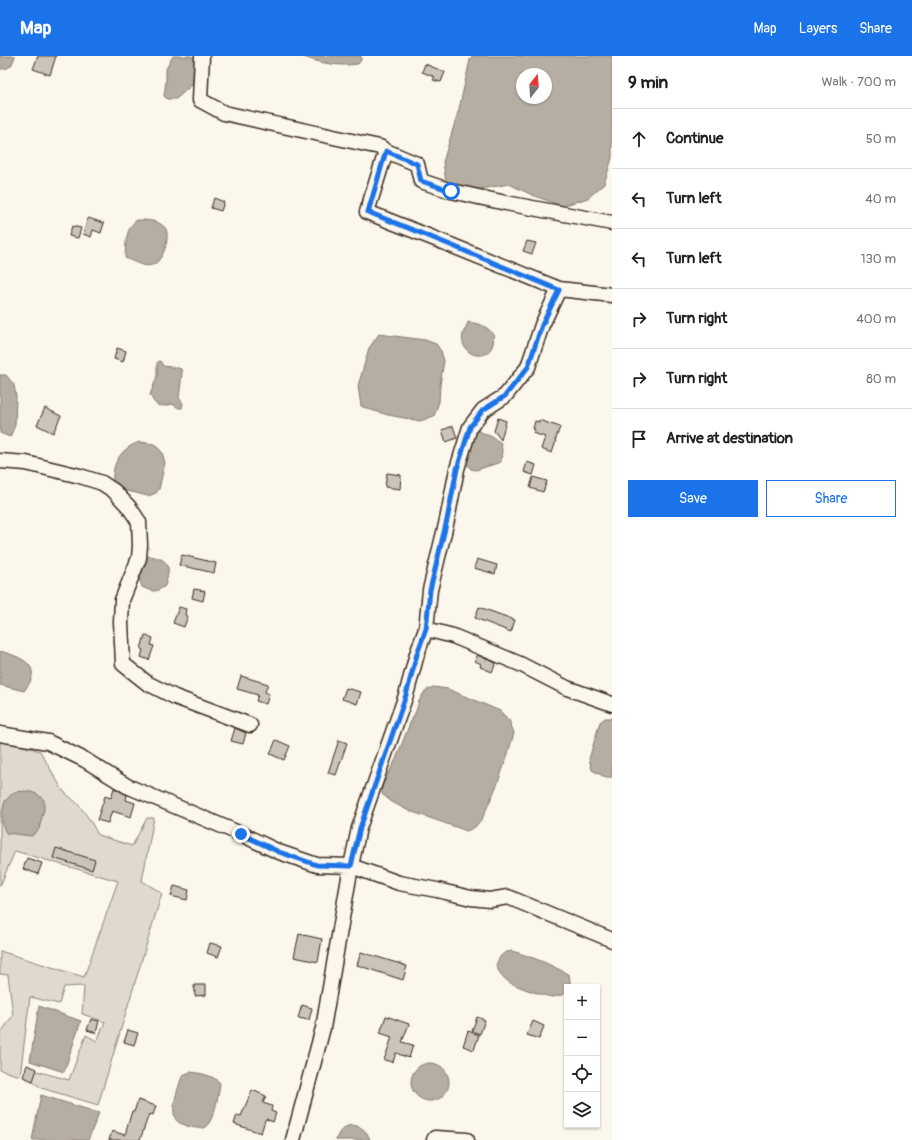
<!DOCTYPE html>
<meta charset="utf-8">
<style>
:root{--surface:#fff;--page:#f6f6f6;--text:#202124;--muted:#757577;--line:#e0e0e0;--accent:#1a73e8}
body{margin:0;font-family:Pangolin,sans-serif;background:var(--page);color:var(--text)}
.controls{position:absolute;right:12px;bottom:12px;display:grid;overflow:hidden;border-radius:0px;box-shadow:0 1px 3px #0004}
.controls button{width:36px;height:36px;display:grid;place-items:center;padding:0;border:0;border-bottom:1px solid var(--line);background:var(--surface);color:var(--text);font:20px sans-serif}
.compass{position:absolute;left:516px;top:12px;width:36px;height:36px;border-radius:50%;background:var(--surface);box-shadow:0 1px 3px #0004;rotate:17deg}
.stop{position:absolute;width:12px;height:12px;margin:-9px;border:3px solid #1a73e8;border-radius:50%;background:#fff}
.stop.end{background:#1a73e8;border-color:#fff;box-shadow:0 1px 4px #0008}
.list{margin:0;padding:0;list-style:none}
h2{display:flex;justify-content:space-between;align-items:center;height:52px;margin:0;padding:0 16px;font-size:17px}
h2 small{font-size:13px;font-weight:400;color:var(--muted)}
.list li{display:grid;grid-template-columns:26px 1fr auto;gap:12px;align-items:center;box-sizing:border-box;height:60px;padding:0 16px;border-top:1px solid var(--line)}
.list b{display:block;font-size:15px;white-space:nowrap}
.list em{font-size:13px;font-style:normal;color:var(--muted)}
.actions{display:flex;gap:8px;padding:12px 16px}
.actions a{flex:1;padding:9px 0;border:1px solid var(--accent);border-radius:0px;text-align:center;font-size:14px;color:var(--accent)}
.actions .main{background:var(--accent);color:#fff}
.icon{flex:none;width:22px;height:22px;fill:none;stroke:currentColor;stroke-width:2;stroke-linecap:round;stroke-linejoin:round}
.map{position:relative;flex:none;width:612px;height:1084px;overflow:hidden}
header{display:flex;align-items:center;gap:24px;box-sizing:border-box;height:56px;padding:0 20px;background:var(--accent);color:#fff}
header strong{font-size:19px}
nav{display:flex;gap:22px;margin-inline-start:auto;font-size:14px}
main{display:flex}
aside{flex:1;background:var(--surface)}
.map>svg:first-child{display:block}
.green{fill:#dfd9ce;stroke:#8d8276}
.water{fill:#b6aea2;stroke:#85796d;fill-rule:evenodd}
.building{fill:#ccc4b9;stroke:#3b2a1e}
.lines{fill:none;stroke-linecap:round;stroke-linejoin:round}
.minor-casing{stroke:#3b2a1e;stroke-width:17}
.minor{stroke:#fbf7ec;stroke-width:14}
.route{stroke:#1a73e8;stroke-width:5}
</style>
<header>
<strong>Map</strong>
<nav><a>Map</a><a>Layers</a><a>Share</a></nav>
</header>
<main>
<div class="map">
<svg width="612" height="1084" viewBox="0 0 612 1084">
<rect width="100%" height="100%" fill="#fbf7ec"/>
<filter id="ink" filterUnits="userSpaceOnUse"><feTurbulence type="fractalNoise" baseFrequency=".025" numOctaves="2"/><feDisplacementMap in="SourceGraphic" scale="8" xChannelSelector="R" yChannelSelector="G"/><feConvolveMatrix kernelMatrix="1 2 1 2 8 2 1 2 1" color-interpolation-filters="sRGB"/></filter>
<g filter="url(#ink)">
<path class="green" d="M 0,683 L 40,695 L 63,735 L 78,748 L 90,764 L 98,779 L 132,790 L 147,762 L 154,762 L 142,825 L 162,837 L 98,1049 L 41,1032 L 28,1022 L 33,1014 L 69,1024 L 86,979 L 97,985 L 105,966 L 82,958 L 84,930 L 64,931 L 59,948 L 30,941 L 20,1020 L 0,1014 L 0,978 L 13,959 L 8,919 L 0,918 L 0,895 L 84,921 L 118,825 L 15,795 L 0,830 Z"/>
<path class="water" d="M 0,0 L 15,0 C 12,9 11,13 0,13 Z
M 173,0 L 191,0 L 194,2 L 196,8 L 192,29 L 176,43 L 167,43 L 164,40 L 166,25 L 166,13 Z
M 301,0 L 361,0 L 361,4 L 358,8 C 337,11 320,7 301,0 Z
M 472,0 L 612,0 L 612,102 L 604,128 L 588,142 L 562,150 L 532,139 L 509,128 L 475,134 L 446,126 L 443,106 L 459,53 L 470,4 ZM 522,18 L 546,18 L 546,42 L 522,42 Z
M 137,164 C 145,164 156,164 162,169 C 164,170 165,172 166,173 C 170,183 163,206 152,209 C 144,212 133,205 125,202 C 126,188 125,172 137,164 Z
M 468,266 C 480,268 486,269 494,279 C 493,282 494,286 493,288 C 487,308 458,299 463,278 C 464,274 467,270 468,266 Z
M 379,278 L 425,284 L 436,288 L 441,295 L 444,305 L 440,329 L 439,346 L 434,360 L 420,365 L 388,359 L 368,353 L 361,350 L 358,330 L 369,292 Z
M 159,305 L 161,306 L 163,310 L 178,312 L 181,313 L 182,318 L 179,342 L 183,347 L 182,352 L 179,352 L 172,348 L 165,350 L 157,349 L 154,346 L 150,339 L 157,320 L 157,307 Z
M 0,319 L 6,319 L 14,329 L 16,341 L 15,369 L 10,381 L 0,377 Z
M 477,374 L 494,382 L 501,387 L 502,395 L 501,406 L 476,414 L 471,413 L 466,407 L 471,383 Z
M 140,386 L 154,388 L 162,396 L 165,407 L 159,433 L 156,437 L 148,440 L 115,432 C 114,428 112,423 113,419 C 114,403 125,390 140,386 Z
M 149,500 C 172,503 170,513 165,530 C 155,537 153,536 142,531 C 141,527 138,522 139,518 C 140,512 145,503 149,500 Z
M 0,595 C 22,601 45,610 24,635 L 0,629 Z
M 433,631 L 448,633 L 500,655 L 509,664 L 514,677 L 507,701 L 497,729 L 482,763 L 475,771 L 467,775 L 407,754 L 392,746 L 382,738 L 382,730 L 396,703 L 410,667 L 416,655 L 419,645 L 425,635 Z
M 605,662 L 612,662 L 612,721 L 605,721 L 592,714 L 589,703 L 600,666 Z
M 27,735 L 37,738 L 44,744 L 44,753 L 39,773 L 32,780 L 6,777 L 2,767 L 2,757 L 5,745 L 14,736 Z
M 512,895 C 532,901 551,908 569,919 L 570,924 L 570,931 L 567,931 L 567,936 C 564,939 558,940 553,941 C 546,941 515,930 509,926 C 503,922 498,915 496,909 C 500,900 502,896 512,895 Z
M 39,950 L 81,965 L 64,1016 L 30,1005 Z
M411 1026a19 19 0 1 1 38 0a19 19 0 1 1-38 0Z
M 190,1016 C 200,1017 213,1019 220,1027 C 219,1037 214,1069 203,1072 C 198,1073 192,1071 187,1070 C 183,1068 177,1067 175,1062 C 171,1051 178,1033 181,1023 L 183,1019 Z
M 41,1039 L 99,1057 L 88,1084 L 32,1084 Z
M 351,1069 C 361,1070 367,1074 370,1084 L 336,1084 C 338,1076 343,1071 351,1069 Z"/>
<path class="building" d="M 38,0 L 56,0 L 50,19 L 33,13 Z
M 425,8 L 445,16 L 441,26 L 433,24 L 435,21 L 422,16 Z
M 214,142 L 224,146 L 221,155 L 211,152 Z
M 88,162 L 104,167 L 101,177 L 93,174 L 91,181 L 83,178 Z
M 72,170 L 81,172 L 78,182 L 69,180 Z
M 527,185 L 536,187 L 532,198 L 523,195 Z
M 117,292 L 126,295 L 123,306 L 114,303 Z
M 45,352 L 61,360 L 53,377 L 37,369 Z
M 498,362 L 506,365 L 501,384 L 494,375 Z
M 539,364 L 560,371 L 555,385 L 556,385 L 552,397 L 541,393 L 545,381 L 533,377 L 535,373 L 533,373 L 535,365 L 539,366 Z
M 453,370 L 457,382 L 446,386 L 442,374 Z
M 527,406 L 536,409 L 533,419 L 524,416 Z
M 387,417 L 401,419 L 400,433 L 385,431 Z
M 533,421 L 547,425 L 543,436 L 530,432 Z
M 182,499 L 216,507 L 214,517 L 179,509 Z
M 477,503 L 497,509 L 495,518 L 474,512 Z
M 194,533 L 205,535 L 203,545 L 192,542 Z
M 179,551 L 186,553 L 185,559 L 188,560 L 184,571 L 173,567 Z
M 479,551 L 515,564 L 511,576 L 475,562 Z
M 145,579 L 153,582 L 151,589 L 154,590 L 149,604 L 141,601 L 143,594 L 141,593 Z
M 477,599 L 496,607 L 492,616 L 480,611 L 481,608 L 475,605 Z
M 241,620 L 268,628 L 265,636 L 269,638 L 266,648 L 256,645 L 258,639 L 237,633 Z
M 346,632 L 361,636 L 357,648 L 342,643 Z
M 235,672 L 246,677 L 243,688 L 231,685 Z
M 276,684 L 290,690 L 284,704 L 270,698 Z
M 339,684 L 347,687 L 336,719 L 328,717 Z
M 114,732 L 127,739 L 126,744 L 135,747 L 131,761 L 112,755 L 108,767 L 97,764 L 105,740 L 111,742 Z
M 56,792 L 95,804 L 92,814 L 53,802 Z
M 27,802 L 42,807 L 38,818 L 23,813 Z
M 174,830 L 189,834 L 187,844 L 171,840 Z
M 299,878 L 322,883 L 318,906 L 294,901 Z
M 210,887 L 222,890 L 218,901 L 207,897 Z
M 361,896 L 407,910 L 403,924 L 357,909 Z
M 194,929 L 206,929 L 206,939 L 195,940 Z
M 302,949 L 312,952 L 309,964 L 298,962 Z
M 386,960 L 409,968 L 402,986 L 413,989 L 409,1002 L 396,997 L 393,1006 L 384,1004 L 392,981 L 380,977 Z
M 477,961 L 485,964 L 480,978 L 472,975 Z
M 91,963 L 99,965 L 96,977 L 87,974 Z
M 533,965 L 544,970 L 539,983 L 527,979 Z
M 128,974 L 138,977 L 134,989 L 124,986 Z
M 468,975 L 479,979 L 474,994 L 463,990 Z
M 27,1009 L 37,1013 L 33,1025 L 23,1021 Z
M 252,1034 L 266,1040 L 263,1047 L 272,1050 L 271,1055 L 276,1057 L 273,1066 L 266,1063 L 265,1064 L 261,1077 L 234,1068 L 237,1059 L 241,1060 Z
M 138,1044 L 156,1050 L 153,1059 L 149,1058 L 140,1084 L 109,1084 L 112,1075 L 125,1079 L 132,1055 L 134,1056 Z"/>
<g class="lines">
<g class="minor-casing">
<path id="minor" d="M 202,0 L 200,44 L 224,57 L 370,89 L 380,91 L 386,95 L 367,156 L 448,188 L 559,233
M 386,95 L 417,108 L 421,125 L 451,135 L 506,147 L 612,167
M 0,405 L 26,407 L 80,420 L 102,427 L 114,435 L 129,451 L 139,466 L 140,489 L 139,502 L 122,544 L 121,566 L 123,608 L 147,627 L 175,641 L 250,669
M 426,573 L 453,580 L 520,608 L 567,632 L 612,648
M 0,678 L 48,686 L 85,704 L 127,730 L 241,778 L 279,796 L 317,809 L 351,810 L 399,827 L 437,834 L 471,842 L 490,844 L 508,841 L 612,884
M 293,1084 L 323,972 L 351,810 L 359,772 L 406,639 L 417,598 L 426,573 L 430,534 L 447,464 L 457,413 L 470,371 L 483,354 L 505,340 L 528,311 L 542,269 L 559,233 L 612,239
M 434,1084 L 435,1082 L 467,1084"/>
</g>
<use href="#minor" class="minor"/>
</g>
</g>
<g class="lines" filter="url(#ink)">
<path class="route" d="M 241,778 L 279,796 L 317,809 L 351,810 L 360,772 L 406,639 L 417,598 L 426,573 L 430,534 L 447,464 L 457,413 L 470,371 L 483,354 L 505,340 L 528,311 L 542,269 L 559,234 L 448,188 L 368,156 L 386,95 L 417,108 L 421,125 L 451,135"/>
</g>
</svg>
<div class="controls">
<button>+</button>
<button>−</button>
<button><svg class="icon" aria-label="locate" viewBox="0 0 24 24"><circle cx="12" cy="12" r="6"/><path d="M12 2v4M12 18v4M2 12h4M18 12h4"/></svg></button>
<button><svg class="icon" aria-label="layers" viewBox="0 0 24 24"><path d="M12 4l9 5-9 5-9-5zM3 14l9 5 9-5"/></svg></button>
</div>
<svg class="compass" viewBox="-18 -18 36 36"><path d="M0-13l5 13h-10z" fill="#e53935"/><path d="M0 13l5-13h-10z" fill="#757577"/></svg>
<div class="stop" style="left:451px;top:135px"></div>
<div class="stop end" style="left:241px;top:778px"></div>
</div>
<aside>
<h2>9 min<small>Walk · 700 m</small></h2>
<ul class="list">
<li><svg class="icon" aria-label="ahead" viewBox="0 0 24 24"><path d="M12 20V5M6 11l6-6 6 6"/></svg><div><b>Continue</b></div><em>50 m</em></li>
<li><svg class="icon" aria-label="left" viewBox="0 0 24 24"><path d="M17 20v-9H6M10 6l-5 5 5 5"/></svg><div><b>Turn left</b></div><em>40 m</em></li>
<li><svg class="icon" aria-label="left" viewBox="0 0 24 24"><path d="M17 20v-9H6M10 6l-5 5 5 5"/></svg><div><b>Turn left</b></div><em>130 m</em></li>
<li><svg class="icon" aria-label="right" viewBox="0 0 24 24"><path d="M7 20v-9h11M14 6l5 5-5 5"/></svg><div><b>Turn right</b></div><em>400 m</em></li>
<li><svg class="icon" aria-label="right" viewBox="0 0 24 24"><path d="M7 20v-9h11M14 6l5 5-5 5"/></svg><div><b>Turn right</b></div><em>80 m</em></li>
<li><svg class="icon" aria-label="arrive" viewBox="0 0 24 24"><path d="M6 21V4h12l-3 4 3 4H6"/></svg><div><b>Arrive at destination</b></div></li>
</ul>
<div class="actions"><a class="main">Save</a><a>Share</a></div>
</aside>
</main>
